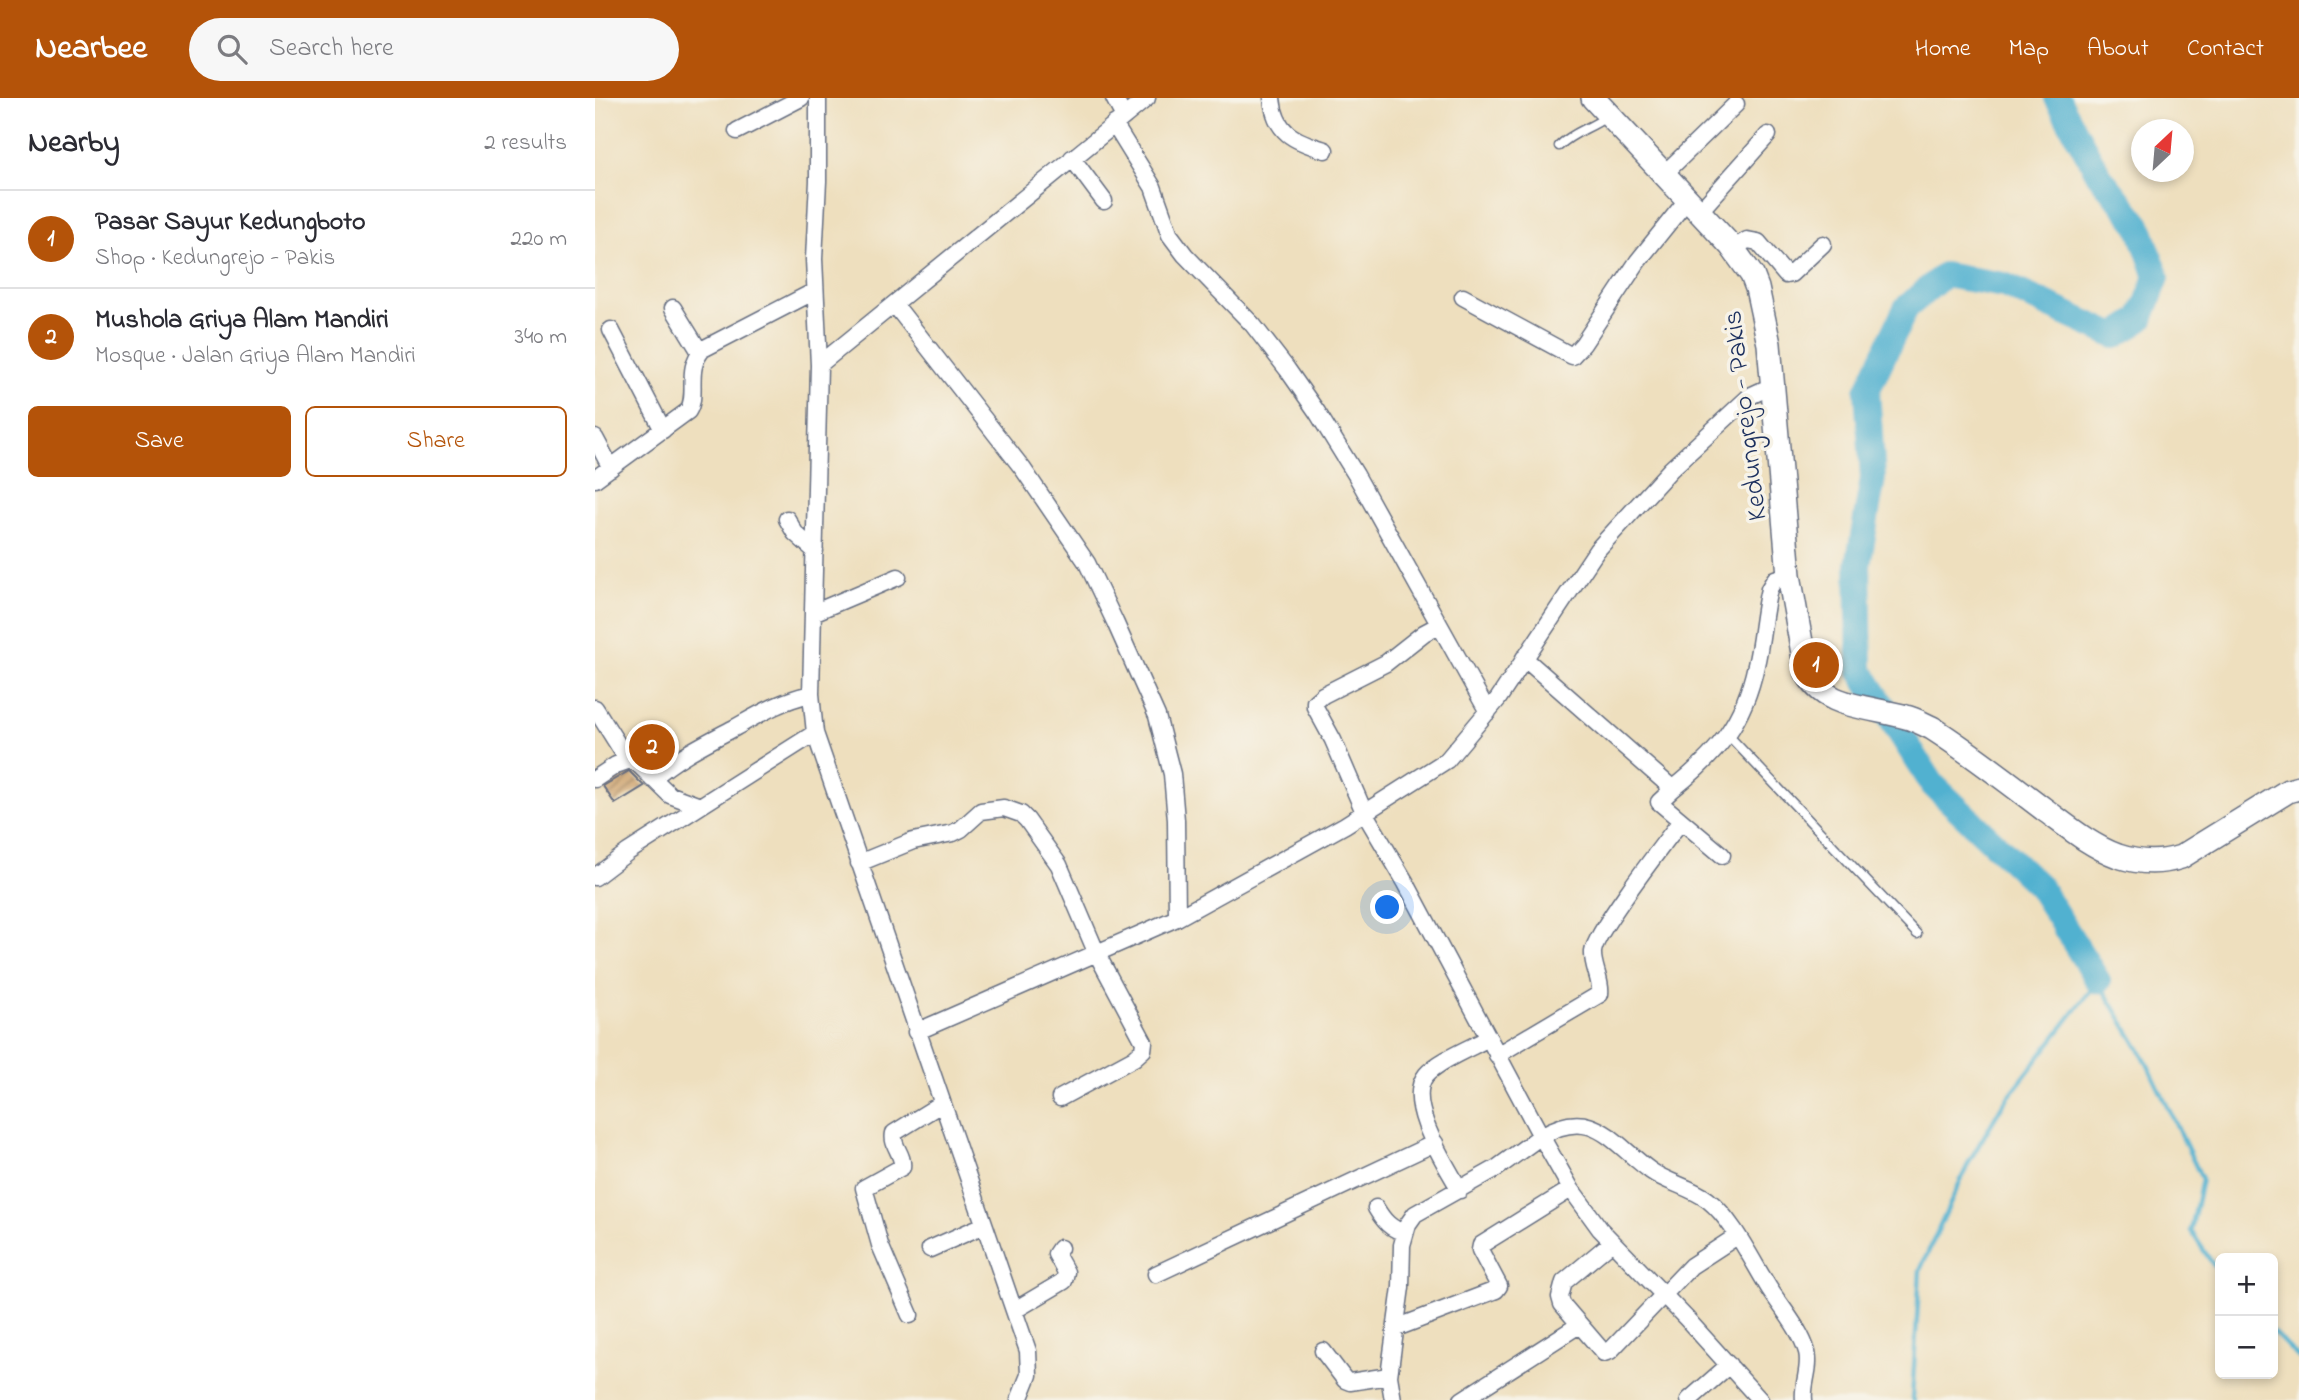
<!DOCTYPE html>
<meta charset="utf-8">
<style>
:root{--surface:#fff;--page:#f7f7f7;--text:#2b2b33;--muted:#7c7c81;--line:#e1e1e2;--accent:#b45309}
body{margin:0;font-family:"Indie Flower",sans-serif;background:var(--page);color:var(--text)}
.controls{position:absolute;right:21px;bottom:21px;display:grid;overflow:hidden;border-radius:10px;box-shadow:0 4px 10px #0003}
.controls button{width:63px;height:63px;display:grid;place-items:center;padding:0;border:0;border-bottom:2px solid var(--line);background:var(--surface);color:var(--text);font:35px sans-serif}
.compass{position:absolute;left:1536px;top:21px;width:63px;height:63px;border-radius:50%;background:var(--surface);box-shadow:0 4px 10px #0003;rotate:26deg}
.you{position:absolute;left:793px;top:810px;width:24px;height:24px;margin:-18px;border:5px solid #fff;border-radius:50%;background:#1a73e8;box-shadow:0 0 0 10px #1a73e833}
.badge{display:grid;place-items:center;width:46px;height:46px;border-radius:50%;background:var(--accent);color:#fff;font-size:23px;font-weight:700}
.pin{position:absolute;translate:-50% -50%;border:4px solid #fff;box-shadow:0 2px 7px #0006}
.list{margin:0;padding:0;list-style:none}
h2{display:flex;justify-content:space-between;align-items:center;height:91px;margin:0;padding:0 28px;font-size:30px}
h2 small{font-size:23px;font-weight:400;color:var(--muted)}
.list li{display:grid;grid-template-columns:46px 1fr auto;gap:21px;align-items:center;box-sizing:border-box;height:98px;padding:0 28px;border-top:2px solid var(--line)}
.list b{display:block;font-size:26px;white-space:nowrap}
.list p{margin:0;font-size:23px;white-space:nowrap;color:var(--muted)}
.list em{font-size:23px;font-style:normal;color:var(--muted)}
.actions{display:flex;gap:14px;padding:21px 28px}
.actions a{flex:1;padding:16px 0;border:2px solid var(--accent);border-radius:10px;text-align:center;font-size:24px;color:var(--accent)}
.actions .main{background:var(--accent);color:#fff}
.icon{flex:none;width:38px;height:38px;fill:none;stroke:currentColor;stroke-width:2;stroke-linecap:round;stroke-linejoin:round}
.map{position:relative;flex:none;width:1704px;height:1302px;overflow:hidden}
header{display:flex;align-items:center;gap:42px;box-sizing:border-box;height:98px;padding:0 35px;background:var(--accent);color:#fff}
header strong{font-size:33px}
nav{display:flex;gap:38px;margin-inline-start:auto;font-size:24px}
.search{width:490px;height:63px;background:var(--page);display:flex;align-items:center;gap:18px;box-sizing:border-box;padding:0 24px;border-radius:38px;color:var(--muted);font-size:26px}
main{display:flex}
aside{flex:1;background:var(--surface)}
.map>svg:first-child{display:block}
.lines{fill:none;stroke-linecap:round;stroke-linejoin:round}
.stream{stroke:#51b1d0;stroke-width:4.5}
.river{stroke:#51b1d0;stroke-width:26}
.building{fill:url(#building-hatch)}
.lane-casing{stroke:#656d80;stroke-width:11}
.street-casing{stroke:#656d80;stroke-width:19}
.secondary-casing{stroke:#656d80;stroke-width:26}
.lane{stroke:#fff;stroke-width:8}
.street{stroke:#fff;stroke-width:16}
.secondary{stroke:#fff;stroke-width:23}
.labels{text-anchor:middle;stroke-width:7;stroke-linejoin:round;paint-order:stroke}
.street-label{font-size:28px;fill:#1b2f5e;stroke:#f7f3e8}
</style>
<header>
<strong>Nearbee</strong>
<div class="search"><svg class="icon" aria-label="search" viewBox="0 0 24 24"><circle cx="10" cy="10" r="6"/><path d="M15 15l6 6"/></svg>Search here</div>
<nav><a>Home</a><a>Map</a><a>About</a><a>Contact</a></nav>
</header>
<main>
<aside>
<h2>Nearby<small>2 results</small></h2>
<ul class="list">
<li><span class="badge">1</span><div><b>Pasar Sayur Kedungboto</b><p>Shop · Kedungrejo - Pakis</p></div><em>220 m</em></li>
<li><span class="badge">2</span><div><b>Mushola Griya Alam Mandiri</b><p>Mosque · Jalan Griya Alam Mandiri</p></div><em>340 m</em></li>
</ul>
<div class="actions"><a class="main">Save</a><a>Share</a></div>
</aside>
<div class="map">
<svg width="1704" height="1302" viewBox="0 0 1704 1302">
<defs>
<pattern id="building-hatch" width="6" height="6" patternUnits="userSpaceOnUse" patternTransform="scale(1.75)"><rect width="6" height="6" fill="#d6b285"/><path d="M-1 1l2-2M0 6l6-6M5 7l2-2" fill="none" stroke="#ad9170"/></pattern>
</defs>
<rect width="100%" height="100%" fill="#f7f3e8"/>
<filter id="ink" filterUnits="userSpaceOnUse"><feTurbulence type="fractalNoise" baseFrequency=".0143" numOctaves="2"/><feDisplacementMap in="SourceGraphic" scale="14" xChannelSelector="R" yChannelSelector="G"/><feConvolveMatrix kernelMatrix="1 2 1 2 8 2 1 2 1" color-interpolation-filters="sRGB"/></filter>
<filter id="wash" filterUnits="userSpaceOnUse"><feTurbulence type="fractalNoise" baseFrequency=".00686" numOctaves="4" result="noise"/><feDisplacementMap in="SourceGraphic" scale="28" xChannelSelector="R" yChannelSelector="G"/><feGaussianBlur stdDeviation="1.57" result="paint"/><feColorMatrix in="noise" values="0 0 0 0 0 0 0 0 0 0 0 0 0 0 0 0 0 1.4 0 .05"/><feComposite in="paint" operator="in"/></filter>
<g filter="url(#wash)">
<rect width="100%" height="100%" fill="#eedfbe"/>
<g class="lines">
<path class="stream" d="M 1678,1234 L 1704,1260
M 1319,1302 L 1317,1300 L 1325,1172 L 1375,1062 L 1408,1006 L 1503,883 L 1549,959 L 1607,1081 L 1596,1133 L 1625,1177"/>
<path class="river" d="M 1462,0 L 1504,77 L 1544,127 L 1562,179 L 1546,221 L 1520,238 L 1409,187 L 1349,177 L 1311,210 L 1272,293 L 1278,380 L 1263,467 L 1265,572 L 1338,687 L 1444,788 L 1503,883"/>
</g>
<g id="blocks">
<path class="building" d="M 54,634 L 72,649 L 59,664 L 42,649 Z
M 34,673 L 49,688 L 20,706 L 8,688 Z"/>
</g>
</g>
<g filter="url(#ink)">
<use href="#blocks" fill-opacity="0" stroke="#656d80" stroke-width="2"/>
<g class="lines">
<g class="lane-casing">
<path id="lane" d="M 964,48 C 978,34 996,30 1011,19
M 1133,637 L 1322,836"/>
</g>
<g class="street-casing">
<path id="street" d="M 223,0 L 223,83 L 219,161 L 224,267 L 216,596 L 220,635 L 433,1253 L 434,1277 L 424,1302
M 519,0 L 529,19
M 677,0 C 680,35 699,43 730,52
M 519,26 L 558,89 L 575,137 L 590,157 L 658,227 L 692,271 L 722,314 L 761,377 L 893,614
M 142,33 L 206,0
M 477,60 L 509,103
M 1068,77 L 1141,6
M 1104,114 L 1173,37
M 1138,151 L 1152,142 L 1163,144 L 1191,177 L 1196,176 L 1228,146
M 868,199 L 977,258 L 988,246 L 1043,163 L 1092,102
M 300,207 L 428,371 L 492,465 L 520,524 L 562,618 L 577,676 L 581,722 L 582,820
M 78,210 L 105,254
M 16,232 L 68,332
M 224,267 L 552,0
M 0,340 L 16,370
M 0,381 L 93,313 C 104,295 89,272 108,251 L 220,193
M 192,421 L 200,435 L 220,453
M 218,515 L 303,479
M 929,560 L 1078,691 C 1123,655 1149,624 1161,567 C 1167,542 1168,516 1174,491 L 1180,481 L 1194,477
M 0,610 L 27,653 L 35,662 L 43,666 L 75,697 L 105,708
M 0,681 L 21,667 L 35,662
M 57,681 C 82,659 111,645 141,629 C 166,615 188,602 216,596
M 1078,691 L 1064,704 L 1127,757
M 264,765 L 318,743 L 358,735 L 366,731 L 386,713 L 409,710 L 426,716 L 432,722 L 464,767 L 502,856 L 549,944 L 548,952 L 539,960 L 465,1000
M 0,779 L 33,754 L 220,635
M 321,934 L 582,820 L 750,727 L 852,662 L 903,601 L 1002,452 L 1076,371 L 1155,298 L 1168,292 L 1178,295
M 902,957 L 1005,896 C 1007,883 997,868 998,854 C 1000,834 1070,744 1086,723
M 865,1092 C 851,1067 809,1004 831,977 C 843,963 875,950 892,941
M 781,1110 C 788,1122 796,1132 810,1134
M 1017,1144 L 969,1184 L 965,1199 L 967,1206 L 1009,1255 L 1015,1253 L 1096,1168 L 1142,1138
M 335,1151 L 389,1127
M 561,1176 L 840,1045
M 420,1212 L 469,1183 L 471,1174 L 461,1156 L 465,1150
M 315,1217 L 285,1147 L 269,1090 L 307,1069 C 309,1056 296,1048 299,1035 L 346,1006
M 801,1230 L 901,1192 L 904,1188 L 885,1152 L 886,1147 L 976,1091
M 728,1253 L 750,1282 L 755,1284 L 794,1278
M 798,1302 L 794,1278 L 806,1189 L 807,1147 L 813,1126 L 820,1116 L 902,1070 L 946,1038 L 811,785 L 769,714 L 738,642 L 720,609 L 720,604 L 728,597 L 791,565 L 829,535 L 844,527
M 867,1302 L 984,1227
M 1094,1302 L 1134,1267
M 1165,1302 L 1091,1220 L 1005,1131 L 976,1091 L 946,1038 C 998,1007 1016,1044 1056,1073 C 1073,1085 1096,1089 1113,1102 C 1138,1122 1157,1163 1174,1190 C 1186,1209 1206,1232 1212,1254 C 1216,1270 1207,1286 1209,1302"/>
</g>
<g class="secondary-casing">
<path id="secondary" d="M 998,0 L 1136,148 L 1157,177 L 1162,190 L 1174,246 L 1194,477 L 1211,572 C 1227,611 1275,608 1311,619 C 1320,621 1328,626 1337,630 C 1376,655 1413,684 1450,712 C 1473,729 1496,748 1523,758 C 1544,765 1565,766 1586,759 L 1693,693 L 1704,690"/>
</g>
<use href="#lane" class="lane"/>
<use href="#street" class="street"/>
<use href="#secondary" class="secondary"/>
</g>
</g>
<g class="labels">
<g class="street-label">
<text transform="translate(1148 318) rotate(-97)" y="10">Kedungrejo - Pakis</text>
</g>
</g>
</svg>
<div class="controls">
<button>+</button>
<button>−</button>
</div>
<svg class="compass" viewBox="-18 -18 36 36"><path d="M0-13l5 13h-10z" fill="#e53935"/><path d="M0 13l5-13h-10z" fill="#7c7c81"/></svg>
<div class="you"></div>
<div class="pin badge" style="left:1221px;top:567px">1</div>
<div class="pin badge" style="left:57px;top:649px">2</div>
</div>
</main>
